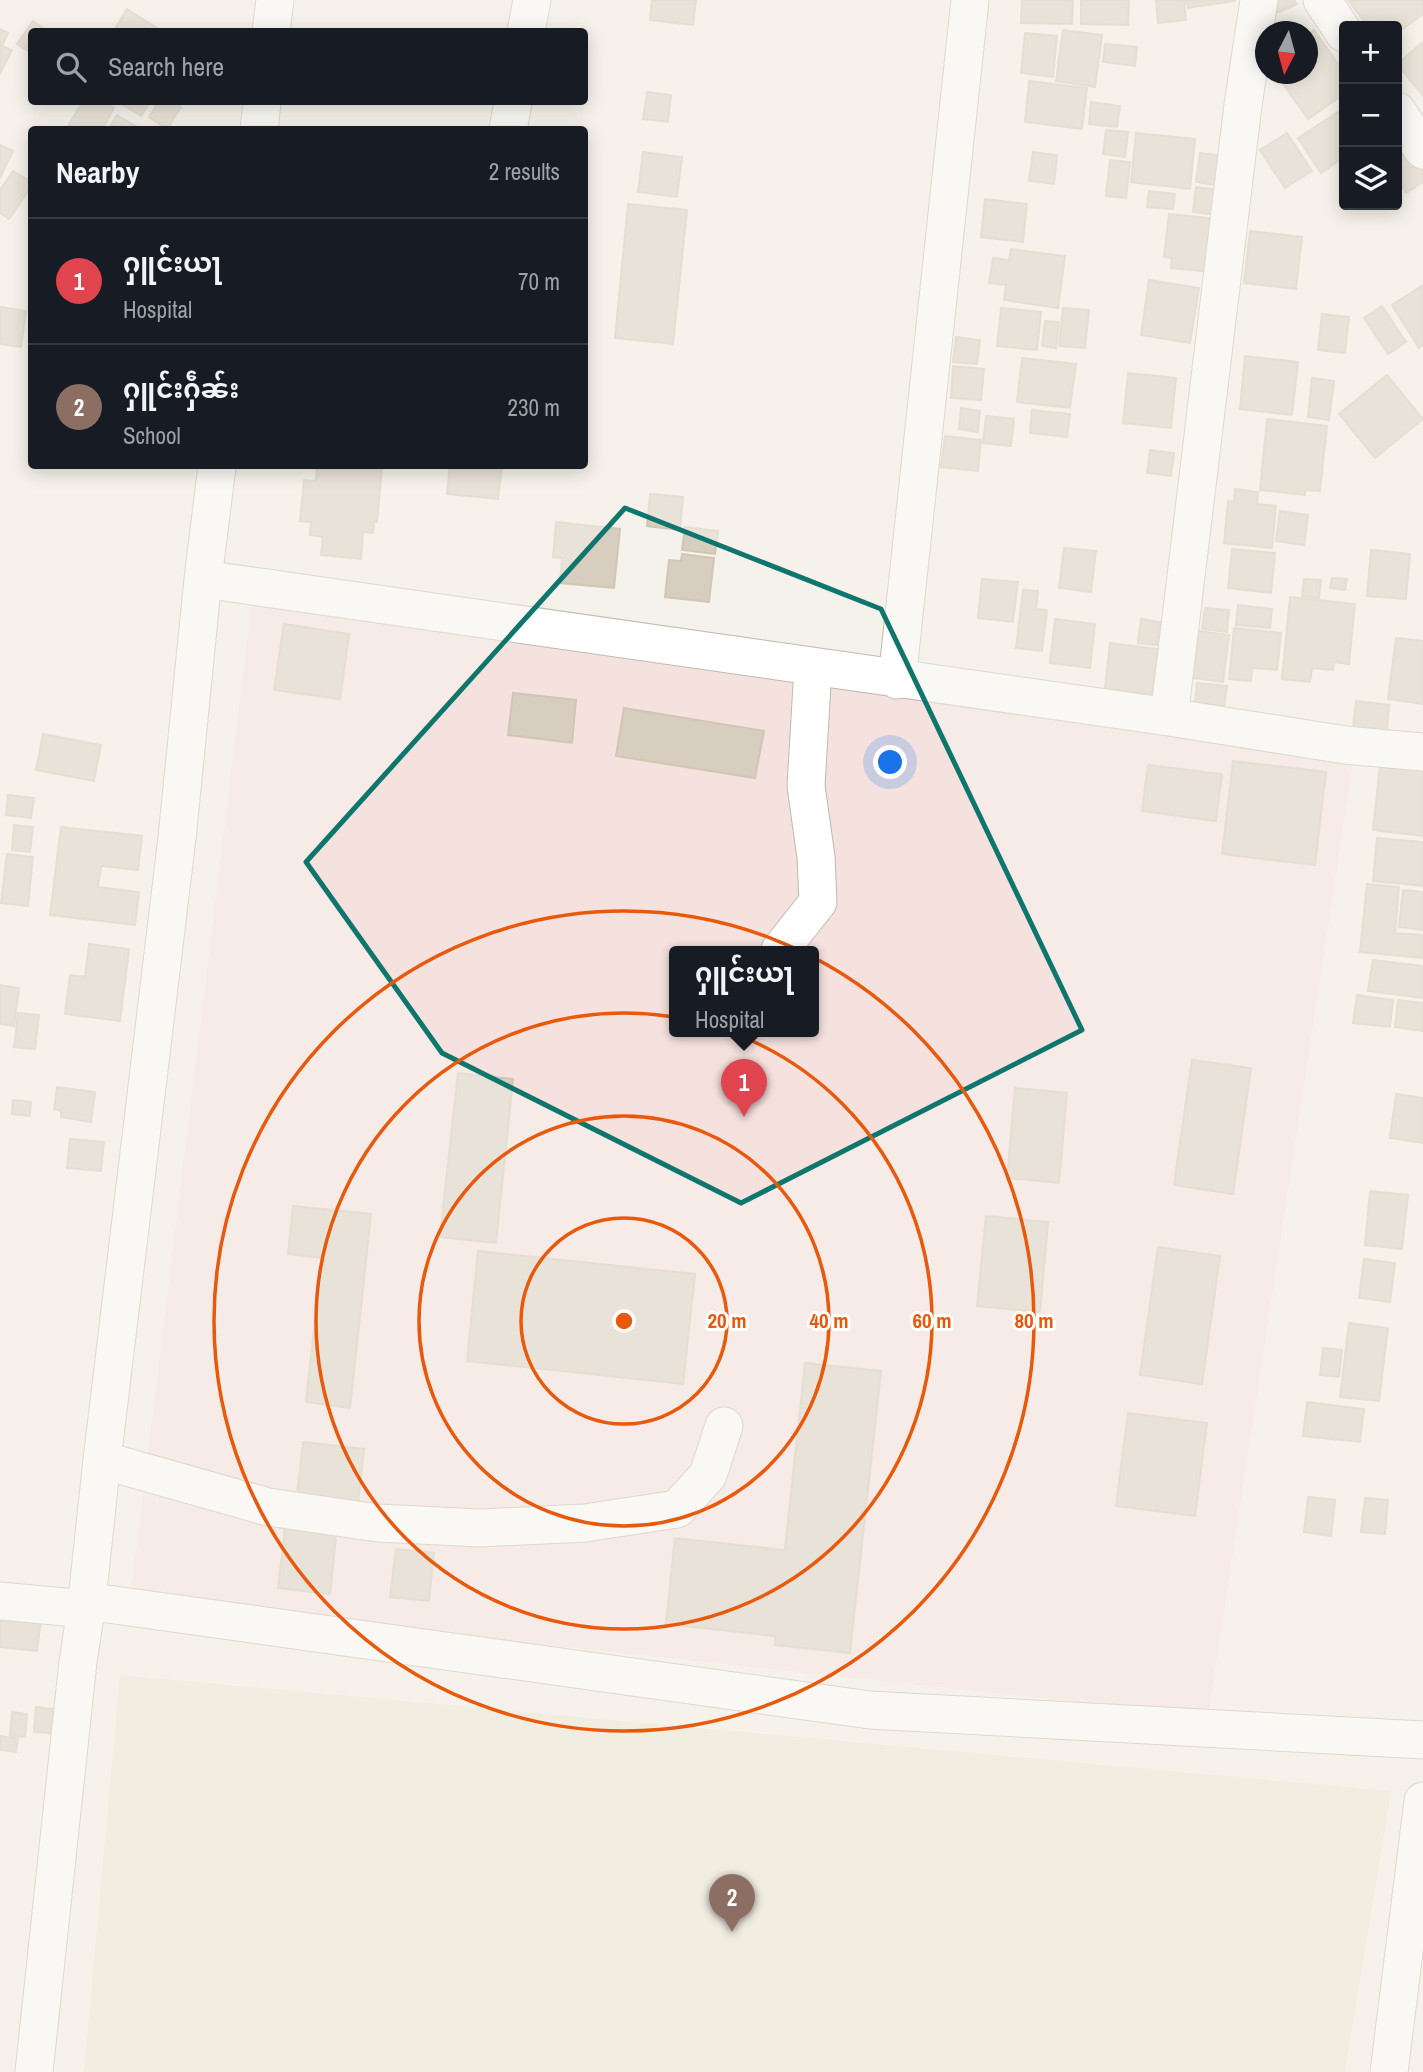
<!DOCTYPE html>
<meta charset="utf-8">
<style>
:root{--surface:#171b24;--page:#242831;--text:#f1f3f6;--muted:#9ea1a6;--line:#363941;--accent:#f54622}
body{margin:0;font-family:"Archivo Narrow","Noto Sans Myanmar",sans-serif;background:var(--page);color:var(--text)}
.controls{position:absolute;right:21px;top:21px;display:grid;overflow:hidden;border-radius:7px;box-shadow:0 4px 18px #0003}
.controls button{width:63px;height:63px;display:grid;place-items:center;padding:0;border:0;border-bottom:2px solid var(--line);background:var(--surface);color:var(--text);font:35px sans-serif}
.compass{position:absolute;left:1255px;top:21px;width:63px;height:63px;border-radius:50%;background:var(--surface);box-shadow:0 4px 18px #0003;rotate:186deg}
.you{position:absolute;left:891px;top:763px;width:24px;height:24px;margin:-18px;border:5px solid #fff;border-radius:50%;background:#1a73e8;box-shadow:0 0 0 10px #1a73e833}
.badge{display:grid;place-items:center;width:46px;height:46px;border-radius:50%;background:var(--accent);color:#fff;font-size:23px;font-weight:700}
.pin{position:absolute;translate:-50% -58px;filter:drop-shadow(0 2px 4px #0008)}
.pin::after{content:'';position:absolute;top:37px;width:24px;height:21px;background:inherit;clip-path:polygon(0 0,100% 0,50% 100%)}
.popup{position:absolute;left:669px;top:946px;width:150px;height:91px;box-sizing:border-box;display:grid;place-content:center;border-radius:7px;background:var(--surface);filter:drop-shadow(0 2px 5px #0005);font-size:23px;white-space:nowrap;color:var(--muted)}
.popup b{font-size:26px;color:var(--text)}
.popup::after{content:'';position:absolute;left:50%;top:100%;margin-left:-14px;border:14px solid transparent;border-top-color:var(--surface)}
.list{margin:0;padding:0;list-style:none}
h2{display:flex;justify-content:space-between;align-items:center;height:91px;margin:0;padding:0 28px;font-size:30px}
h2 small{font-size:23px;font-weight:400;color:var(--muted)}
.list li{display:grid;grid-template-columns:46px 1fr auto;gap:21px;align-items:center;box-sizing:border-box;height:126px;padding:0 28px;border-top:2px solid var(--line)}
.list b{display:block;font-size:26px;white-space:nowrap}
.list p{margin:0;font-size:23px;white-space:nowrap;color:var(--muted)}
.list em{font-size:23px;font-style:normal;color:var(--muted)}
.icon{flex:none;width:38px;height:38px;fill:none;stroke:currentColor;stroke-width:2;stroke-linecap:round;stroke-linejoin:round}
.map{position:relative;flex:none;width:1423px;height:2072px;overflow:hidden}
.search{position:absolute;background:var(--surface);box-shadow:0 4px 18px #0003;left:28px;top:28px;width:560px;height:77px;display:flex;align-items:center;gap:18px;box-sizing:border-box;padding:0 24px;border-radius:7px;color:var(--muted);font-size:26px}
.panel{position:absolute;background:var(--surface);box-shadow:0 4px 18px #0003;left:28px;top:126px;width:560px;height:343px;border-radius:7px}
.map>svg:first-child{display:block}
.education{fill:#eee7d5}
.medical{fill:#f5e2df;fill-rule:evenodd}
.building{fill:#d7cec0;stroke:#d1c6b4;stroke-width:2}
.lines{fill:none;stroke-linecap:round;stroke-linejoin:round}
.minor-casing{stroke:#c1baad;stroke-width:39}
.minor{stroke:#fff;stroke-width:37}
.marked{fill:none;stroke:#0f766e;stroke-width:5;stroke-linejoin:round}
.ring{fill:none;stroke:#e8590c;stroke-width:3.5}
.centre{fill:#e8590c;stroke:#fff;stroke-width:3.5}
.ring-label{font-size:21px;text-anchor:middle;font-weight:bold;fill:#e8590c;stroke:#fff;stroke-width:6;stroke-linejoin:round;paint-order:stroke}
</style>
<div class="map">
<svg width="1423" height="2072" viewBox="0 0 1423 2072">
<rect width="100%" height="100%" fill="#f5f2eb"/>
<path class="education" d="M 120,1675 L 1391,1791 L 1345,2072 L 84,2072 Z"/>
<path class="medical" d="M 252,602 L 1353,762 L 1208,1716 L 130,1600 ZM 674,951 L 814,951 L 814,1031 L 674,1031 Z"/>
<path class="building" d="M 652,0 L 696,0 L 693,25 L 650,20 Z
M 1022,0 L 1073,0 L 1072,24 L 1021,23 Z
M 1081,0 L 1129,0 L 1128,25 L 1081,24 Z
M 1156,0 L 1184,0 L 1186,20 L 1158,23 Z
M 1186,0 L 1235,0 L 1235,1 L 1188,8 Z
M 1271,0 L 1294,0 L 1297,4 L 1277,13 Z
M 1348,0 L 1423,0 L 1423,14 L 1397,33 L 1397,26 L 1368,26 Z
M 127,9 L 163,32 L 113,32 Z
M 33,21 L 49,32 L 32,32 L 32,54 L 17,44 Z
M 0,29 L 8,33 L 2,46 L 12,50 L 0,74 Z
M 1063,30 L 1102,35 L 1095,87 L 1056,81 Z
M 1314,30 L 1344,72 L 1344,94 L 1308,119 L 1276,74 L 1308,74 L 1308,35 Z
M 1025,33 L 1057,36 L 1053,77 L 1021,73 Z
M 1423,42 L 1423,96 L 1397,64 Z
M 1105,44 L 1137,47 L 1135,66 L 1103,62 Z
M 1029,81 L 1087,88 L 1082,129 L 1025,122 Z
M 647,92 L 671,95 L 668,122 L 643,119 Z
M 82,102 L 103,102 L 114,108 L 102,130 L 67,128 Z
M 119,102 L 150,102 L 141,116 Z
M 159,102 L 174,102 L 181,107 L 167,129 L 149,117 Z
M 1091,102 L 1120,106 L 1117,127 L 1089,124 Z
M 1338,112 L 1344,122 L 1344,157 L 1321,173 L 1298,138 Z
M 117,115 L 142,130 L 108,130 Z
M 1106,130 L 1128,132 L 1125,157 L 1103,154 Z
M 1397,130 L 1423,168 L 1423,182 L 1406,193 L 1397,179 Z
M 1136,133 L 1195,139 L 1190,189 L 1131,182 Z
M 1287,133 L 1312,171 L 1285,188 L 1260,150 Z
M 0,145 L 13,151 L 0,178 Z
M 643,152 L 682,157 L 677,197 L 638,192 Z
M 1033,152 L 1057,155 L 1054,184 L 1029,181 Z
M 1200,153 L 1224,156 L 1221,186 L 1196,182 Z
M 1110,160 L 1130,162 L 1126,198 L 1106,196 Z
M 13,171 L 32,182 L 32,185 L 9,219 L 0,213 L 0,190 Z
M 1196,187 L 1220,190 L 1217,215 L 1193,212 Z
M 1149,191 L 1175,194 L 1173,209 L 1147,207 Z
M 985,199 L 1027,204 L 1023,242 L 981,237 Z
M 628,204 L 687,210 L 673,344 L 615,338 Z
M 1169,214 L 1217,219 L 1211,272 L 1171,268 L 1172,258 L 1164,257 Z
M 1250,231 L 1302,237 L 1296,289 L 1244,283 Z
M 1011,249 L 1065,256 L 1058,308 L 1004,300 L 1006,285 L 989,283 L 993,258 L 1009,260 Z
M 1149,280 L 1199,288 L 1190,343 L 1141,335 Z
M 1423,285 L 1423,345 L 1419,348 L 1392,305 Z
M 1382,306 L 1406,342 L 1388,354 L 1364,318 Z
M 0,307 L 26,311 L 21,347 L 0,344 Z
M 1001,308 L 1041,312 L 1037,350 L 997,346 Z
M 1063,308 L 1089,310 L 1085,348 L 1059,346 Z
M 1322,314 L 1349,317 L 1345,353 L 1318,350 Z
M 1045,321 L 1059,322 L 1056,348 L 1042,346 Z
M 956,337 L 980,340 L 977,364 L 953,362 Z
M 1245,356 L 1298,362 L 1292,415 L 1240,409 Z
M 1022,358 L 1076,364 L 1070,408 L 1017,402 Z
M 953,366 L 984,369 L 981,400 L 951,398 Z
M 1128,373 L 1176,378 L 1171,428 L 1123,423 Z
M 1387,375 L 1423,419 L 1375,458 L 1339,414 Z
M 1312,378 L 1334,381 L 1329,420 L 1308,417 Z
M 961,408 L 980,411 L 978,432 L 959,429 Z
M 1032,410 L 1070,414 L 1067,437 L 1030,433 Z
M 986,416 L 1014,419 L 1011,446 L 983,443 Z
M 1267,419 L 1327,426 L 1320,491 L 1305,490 L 1305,495 L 1260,490 Z
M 945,436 L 981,440 L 978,471 L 941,467 Z
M 1150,450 L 1174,453 L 1171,476 L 1147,473 Z
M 317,466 L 382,467 L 377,522 L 374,522 L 373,533 L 363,532 L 361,559 L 321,555 L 323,537 L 310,535 L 311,522 L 300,521 L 304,480 L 316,481 Z
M 450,466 L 502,466 L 498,499 L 447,494 Z
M 1235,489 L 1258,492 L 1257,504 L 1276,506 L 1272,548 L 1224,543 L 1228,501 L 1234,502 Z
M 650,494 L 683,497 L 680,530 L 647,526 Z
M 1280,511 L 1308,515 L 1304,545 L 1276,541 Z
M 556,522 L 620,529 L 614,588 L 560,583 L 562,558 L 553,557 Z
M 685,527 L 718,531 L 715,554 L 682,550 Z
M 1064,548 L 1096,551 L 1091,592 L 1059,588 Z
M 1232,549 L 1275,553 L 1271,593 L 1228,588 Z
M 1371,550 L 1410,554 L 1406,599 L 1367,596 Z
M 682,554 L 714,558 L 709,602 L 665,597 L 669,560 L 681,561 Z
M 1332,578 L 1347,579 L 1345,590 L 1330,588 Z
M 982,579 L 1018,582 L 1013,622 L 978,618 Z
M 1304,579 L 1321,580 L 1319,598 L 1302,596 Z
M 1023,590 L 1038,591 L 1036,609 L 1047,610 L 1042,651 L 1016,648 Z
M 1290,597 L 1355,604 L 1349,664 L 1334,662 L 1333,670 L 1312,668 L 1310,682 L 1282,679 Z
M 1238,605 L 1272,609 L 1270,628 L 1236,625 Z
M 1205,608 L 1229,610 L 1227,632 L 1202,629 Z
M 1055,619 L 1095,624 L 1090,668 L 1050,663 Z
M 1141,619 L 1160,622 L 1157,645 L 1138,643 Z
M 284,624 L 349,634 L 340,699 L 274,690 Z
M 1234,628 L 1281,633 L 1277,670 L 1252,668 L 1251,681 L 1229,679 Z
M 1198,631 L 1229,635 L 1223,682 L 1192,678 Z
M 1396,638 L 1423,641 L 1423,704 L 1388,699 Z
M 1110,643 L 1158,649 L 1152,694 L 1133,692 L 1132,699 L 1104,696 Z
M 1197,683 L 1227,686 L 1224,706 L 1195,703 Z
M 513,693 L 576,700 L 572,743 L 508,735 Z
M 1356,701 L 1389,705 L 1387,730 L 1353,727 Z
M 624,708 L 764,731 L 755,778 L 616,756 Z
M 43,734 L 101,745 L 94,781 L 36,770 Z
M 1233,761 L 1326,772 L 1315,865 L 1222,854 Z
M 1148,765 L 1222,774 L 1216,821 L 1142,811 Z
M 1380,765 L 1423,770 L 1423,836 L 1373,830 Z
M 8,795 L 34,798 L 31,818 L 6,815 Z
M 14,825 L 33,827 L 30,852 L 12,850 Z
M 61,827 L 142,836 L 138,870 L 101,866 L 98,887 L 139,892 L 135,925 L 50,915 Z
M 1377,838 L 1423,842 L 1423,886 L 1373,881 Z
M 7,854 L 33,857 L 28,906 L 1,903 Z
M 1367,884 L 1399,887 L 1395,933 L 1423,935 L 1423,958 L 1360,952 Z
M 1403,890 L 1423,892 L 1423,930 L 1399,927 Z
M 89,944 L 129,949 L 120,1021 L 65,1014 L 70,975 L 85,977 Z
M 1373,960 L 1423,966 L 1423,998 L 1368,991 Z
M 0,985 L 19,988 L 14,1026 L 0,1024 Z
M 1357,995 L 1393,1000 L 1390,1027 L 1353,1023 Z
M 1398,1000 L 1423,1003 L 1422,1031 L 1395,1027 Z
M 18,1013 L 39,1015 L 35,1049 L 14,1047 Z
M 1192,1060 L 1251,1068 L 1233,1194 L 1174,1185 Z
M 458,1073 L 513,1079 L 496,1243 L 440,1237 Z
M 57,1087 L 95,1092 L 91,1122 L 61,1117 L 61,1111 L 54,1109 Z
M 1015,1088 L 1067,1093 L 1059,1183 L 1007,1178 Z
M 1396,1094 L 1423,1098 L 1423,1143 L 1390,1138 Z
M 13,1100 L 31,1102 L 30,1116 L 12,1114 Z
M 70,1139 L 104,1142 L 101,1171 L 67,1168 Z
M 1370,1191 L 1408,1195 L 1402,1249 L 1365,1245 Z
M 293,1206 L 371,1214 L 350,1408 L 306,1402 L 322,1258 L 288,1254 Z
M 986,1216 L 1048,1222 L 1040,1312 L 977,1306 Z
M 1158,1247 L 1220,1256 L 1202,1384 L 1140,1375 Z
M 478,1251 L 695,1274 L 683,1384 L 467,1361 Z
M 1364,1259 L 1395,1263 L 1390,1302 L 1359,1298 Z
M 1349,1323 L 1388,1328 L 1379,1401 L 1340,1397 Z
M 1323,1348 L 1342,1350 L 1339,1377 L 1320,1375 Z
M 805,1363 L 881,1371 L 850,1653 L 775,1645 L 775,1636 L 666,1624 L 675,1538 L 785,1550 Z
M 1307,1402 L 1364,1409 L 1360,1442 L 1303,1436 Z
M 1128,1413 L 1207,1423 L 1195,1516 L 1116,1506 Z
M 303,1442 L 364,1449 L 357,1511 L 296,1504 Z
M 1308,1497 L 1335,1500 L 1331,1536 L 1304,1532 Z
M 1365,1498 L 1388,1500 L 1385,1534 L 1361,1532 Z
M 286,1520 L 337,1526 L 330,1594 L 278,1588 Z
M 396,1549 L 434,1553 L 429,1601 L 390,1597 Z
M 0,1615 L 41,1619 L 37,1651 L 0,1647 Z
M 36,1707 L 61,1710 L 59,1734 L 34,1732 Z
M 12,1712 L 27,1714 L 25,1737 L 10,1736 Z
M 0,1736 L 18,1739 L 16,1752 L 0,1750 Z"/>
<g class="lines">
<g class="minor-casing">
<path id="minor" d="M 1322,0 L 1344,33
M 271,32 L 275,0
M 526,32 L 532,0
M 1397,111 L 1423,150
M 259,130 L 262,102
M 508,130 L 513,102
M 203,579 L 1169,717 L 1345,745 L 1423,752
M 897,680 L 970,0
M 1169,717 L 1243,105 L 1259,0
M 780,950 L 818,902 L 816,857 L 806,786 L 813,668
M 102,1460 L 268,1507 L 378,1523 L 480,1528 L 585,1523 L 677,1509 L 708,1475 L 724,1426
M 0,1601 L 86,1609
M 86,1601 L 870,1710 L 1423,1740
M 34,2072 L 78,1662 L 86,1609 L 102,1460 L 177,838 L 203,579 L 217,466
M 1389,2072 L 1423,1801"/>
</g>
<use href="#minor" class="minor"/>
</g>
<path d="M0 0H1423V2072H0ZM 625,508 L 881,609 L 1082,1030 L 741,1203 L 442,1053 L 306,862 Z" fill="#f5f2eb" fill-opacity=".55" fill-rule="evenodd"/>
<path class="marked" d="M 625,508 L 881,609 L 1082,1030 L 741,1203 L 442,1053 L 306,862 Z"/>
<g class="ring">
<circle cx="624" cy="1321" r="103"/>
<circle cx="624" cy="1321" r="205"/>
<circle cx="624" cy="1321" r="308"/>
<circle cx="624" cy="1321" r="410"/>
</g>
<circle cx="624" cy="1321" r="10" class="centre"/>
<g class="ring-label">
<text x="727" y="1328">20 m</text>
<text x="829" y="1328">40 m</text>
<text x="932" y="1328">60 m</text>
<text x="1034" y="1328">80 m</text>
</g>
</svg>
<div class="controls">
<button>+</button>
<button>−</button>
<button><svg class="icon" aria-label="layers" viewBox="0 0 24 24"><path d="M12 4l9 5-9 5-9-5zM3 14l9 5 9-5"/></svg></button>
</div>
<svg class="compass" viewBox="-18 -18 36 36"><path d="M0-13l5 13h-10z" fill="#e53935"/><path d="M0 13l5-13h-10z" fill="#9ea1a6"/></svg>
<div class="you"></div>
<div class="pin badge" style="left:744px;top:1117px;background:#e0444e">1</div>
<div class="popup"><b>ႁူင်းယႃ</b>Hospital</div>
<div class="pin badge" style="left:732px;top:1932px;background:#8d6e63">2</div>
<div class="search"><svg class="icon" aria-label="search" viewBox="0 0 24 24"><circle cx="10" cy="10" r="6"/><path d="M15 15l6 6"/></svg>Search here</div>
<section class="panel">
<h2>Nearby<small>2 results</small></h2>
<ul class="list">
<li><span class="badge" style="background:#e0444e">1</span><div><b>ႁူင်းယႃ</b><p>Hospital</p></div><em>70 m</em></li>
<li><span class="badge" style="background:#8d6e63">2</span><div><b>ႁူင်းႁဵၼ်း</b><p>School</p></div><em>230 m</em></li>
</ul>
</section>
</div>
